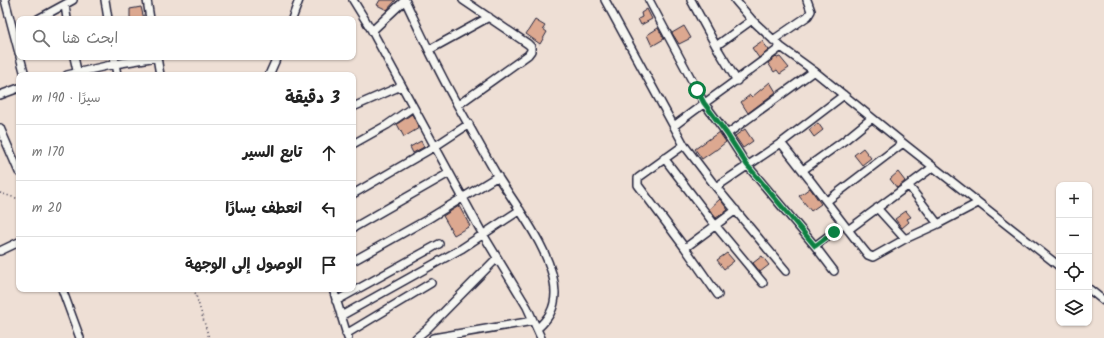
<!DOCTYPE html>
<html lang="ar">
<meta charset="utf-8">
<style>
:root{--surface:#fff;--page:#f6f6f6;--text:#222;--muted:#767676;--line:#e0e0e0}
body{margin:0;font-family:Kalam,"Playpen Sans Arabic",sans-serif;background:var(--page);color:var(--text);direction:rtl}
.controls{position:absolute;right:12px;bottom:12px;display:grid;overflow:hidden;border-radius:8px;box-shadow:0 1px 3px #0004}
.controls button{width:36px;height:36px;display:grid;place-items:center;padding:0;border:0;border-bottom:1px solid var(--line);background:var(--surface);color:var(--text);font:20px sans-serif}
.stop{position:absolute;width:12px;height:12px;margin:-9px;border:3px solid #0b8043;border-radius:50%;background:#fff}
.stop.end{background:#0b8043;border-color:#fff;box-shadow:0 1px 4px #0008}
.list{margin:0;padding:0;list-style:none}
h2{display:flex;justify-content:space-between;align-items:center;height:52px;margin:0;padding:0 16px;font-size:17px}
h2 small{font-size:13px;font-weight:400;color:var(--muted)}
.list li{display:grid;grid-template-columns:26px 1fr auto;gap:12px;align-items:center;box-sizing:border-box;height:56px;padding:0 16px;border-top:1px solid var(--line)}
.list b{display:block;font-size:15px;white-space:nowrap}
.list em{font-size:13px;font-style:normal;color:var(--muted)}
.icon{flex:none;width:22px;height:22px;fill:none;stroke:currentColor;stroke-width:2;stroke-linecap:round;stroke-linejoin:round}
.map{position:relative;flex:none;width:1104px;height:338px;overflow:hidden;direction:ltr}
.search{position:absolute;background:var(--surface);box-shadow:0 1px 3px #0004;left:16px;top:16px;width:340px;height:44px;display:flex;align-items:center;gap:10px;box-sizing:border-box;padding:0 14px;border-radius:8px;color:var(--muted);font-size:15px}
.panel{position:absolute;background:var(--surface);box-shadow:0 1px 3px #0004;left:16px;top:72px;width:340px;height:220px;border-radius:8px;direction:rtl}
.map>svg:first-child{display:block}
.building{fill:#dca890;stroke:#22223b}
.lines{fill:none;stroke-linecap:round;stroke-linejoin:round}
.minor-casing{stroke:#22223b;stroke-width:10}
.path{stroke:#22223b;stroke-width:1.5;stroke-dasharray:1 3;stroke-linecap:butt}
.minor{stroke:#f6f6f2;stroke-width:7}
.route{stroke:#0b8043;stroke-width:5}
</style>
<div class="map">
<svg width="1104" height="338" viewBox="0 0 1104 338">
<rect width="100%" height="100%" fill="#eedfd5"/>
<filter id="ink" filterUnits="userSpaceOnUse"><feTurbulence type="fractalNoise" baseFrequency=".025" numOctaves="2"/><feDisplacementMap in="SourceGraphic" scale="8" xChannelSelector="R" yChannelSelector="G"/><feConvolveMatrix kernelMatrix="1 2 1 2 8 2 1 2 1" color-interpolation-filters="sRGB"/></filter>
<g filter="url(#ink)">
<path class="building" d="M 380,0 L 396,0 L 387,10 L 377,5 Z
M 141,7 L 144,19 L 130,19 L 130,9 Z
M 647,9 L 652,19 L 641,25 L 638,19 L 642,17 L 641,13 Z
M 535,20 L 545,26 L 543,29 L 547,32 L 540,44 L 526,34 Z
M 684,26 L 691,38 L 679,44 L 672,33 Z
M 658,28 L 664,39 L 652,46 L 647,35 Z
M 762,41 L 769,50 L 759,58 L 752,48 Z
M 776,57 L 777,58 L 780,57 L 789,68 L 780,74 L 777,70 L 774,72 L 768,63 Z
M 770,82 L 776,92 L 748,113 L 741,102 L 750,95 L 752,97 Z
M 412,114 L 419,128 L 404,137 L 397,124 Z
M 818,123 L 823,130 L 814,137 L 809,130 Z
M 745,129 L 753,141 L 743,148 L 735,136 Z
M 719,132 L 726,142 L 716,150 L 715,150 L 702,159 L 695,149 Z
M 421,141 L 424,147 L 413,153 L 410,147 Z
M 863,148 L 871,158 L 862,165 L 854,155 Z
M 898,172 L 905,181 L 897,188 L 890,179 Z
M 810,188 L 821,204 L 811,211 L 799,196 Z
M 720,199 L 728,210 L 716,218 L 709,209 Z
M 459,206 L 470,226 L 454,235 L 443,216 Z
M 906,211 L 911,217 L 907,219 L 909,222 L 902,228 L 895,219 Z
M 727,253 L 734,261 L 724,269 L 717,260 Z
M 762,256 L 769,265 L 760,272 L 753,263 Z"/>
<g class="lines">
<g class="minor-casing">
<path id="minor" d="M 5,0 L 19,53
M 105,0 L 108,19
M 147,0 L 150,19
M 353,0 L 372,31 L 481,231 L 527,307 L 541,338
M 405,0 C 422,36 438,71 458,106 C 471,129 484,153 498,177 C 517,207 555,256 555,293 C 555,309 548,319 537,329
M 605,0 L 684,145 L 716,187 L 786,271
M 649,0 L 704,103 L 727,134 L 747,165 L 815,246 L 834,271
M 691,0 L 716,46 L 737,81
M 735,0 L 752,20 L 781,47 L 814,71 L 903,143 L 1059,266
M 65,5 L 67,19
M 38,19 L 73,0
M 292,19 L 299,0
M 372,31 L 405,0
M 773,40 L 808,16 L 811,11 L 807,0
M 716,46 L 752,20
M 429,50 L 489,17
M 20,57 L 25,75
M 74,57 L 78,75
M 114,57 L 117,75
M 157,57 L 160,75
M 67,75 L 115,64 L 157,57
M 269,75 L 277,57
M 0,95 L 19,88
M 458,105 L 528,55 L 531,51 L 531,47 L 528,44 L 463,0
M 353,107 L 401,86
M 674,126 C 709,99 746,74 781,47
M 0,128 L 19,172
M 727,134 L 814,71
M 781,143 C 811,180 838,218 868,255 L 873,257 L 905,239 L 938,224 L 978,203
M 353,144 L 387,125 L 413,107
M 684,145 L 638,178 L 638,185 L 685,248 L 718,295
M 664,158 L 715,225 L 763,283
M 803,170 L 845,140 L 872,118
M 909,186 L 938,224
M 716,187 L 781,143 L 844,95
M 353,194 L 434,147 L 469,124
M 827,201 L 903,143
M 877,208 L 905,239
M 353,228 L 449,173
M 848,230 L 933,167
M 815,246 L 843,225
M 685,248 L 736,210
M 0,251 L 19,242
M 353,261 L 428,219 L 498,176
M 62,289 L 80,338
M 333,289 L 348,338
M 1089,289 L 1104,301
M 336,301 L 439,244
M 341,316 L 461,249 L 520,210
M 346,334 L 431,283
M 416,338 L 427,329 L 497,258
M 433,338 L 533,321"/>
</g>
<path class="path" d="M 0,193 L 19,199
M 194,289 L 209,338"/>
<use href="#minor" class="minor"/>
</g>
</g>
<g class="lines" filter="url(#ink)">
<path class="route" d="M 697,90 L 704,103 L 727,134 L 747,165 L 815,246 L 834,232"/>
</g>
</svg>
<div class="controls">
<button>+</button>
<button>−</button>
<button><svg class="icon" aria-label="locate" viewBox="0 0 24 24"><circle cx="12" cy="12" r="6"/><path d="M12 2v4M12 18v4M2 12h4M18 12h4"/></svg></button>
<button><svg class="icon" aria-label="layers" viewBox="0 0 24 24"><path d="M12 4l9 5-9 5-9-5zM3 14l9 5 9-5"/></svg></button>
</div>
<div class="stop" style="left:697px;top:90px"></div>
<div class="stop end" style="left:834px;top:232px"></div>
<div class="search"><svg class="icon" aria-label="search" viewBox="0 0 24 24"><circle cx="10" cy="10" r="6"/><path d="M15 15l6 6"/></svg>ابحث هنا</div>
<section class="panel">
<h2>3 دقيقة<small>سيرًا · 190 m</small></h2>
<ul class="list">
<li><svg class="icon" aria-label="ahead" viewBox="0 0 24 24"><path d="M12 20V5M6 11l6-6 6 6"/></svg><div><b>تابع السير</b></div><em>170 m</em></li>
<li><svg class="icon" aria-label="left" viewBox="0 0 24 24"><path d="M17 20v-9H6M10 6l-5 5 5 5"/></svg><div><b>انعطف يسارًا</b></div><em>20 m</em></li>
<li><svg class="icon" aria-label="arrive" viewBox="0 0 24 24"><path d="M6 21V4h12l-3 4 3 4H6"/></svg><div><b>الوصول إلى الوجهة</b></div></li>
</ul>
</section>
</div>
